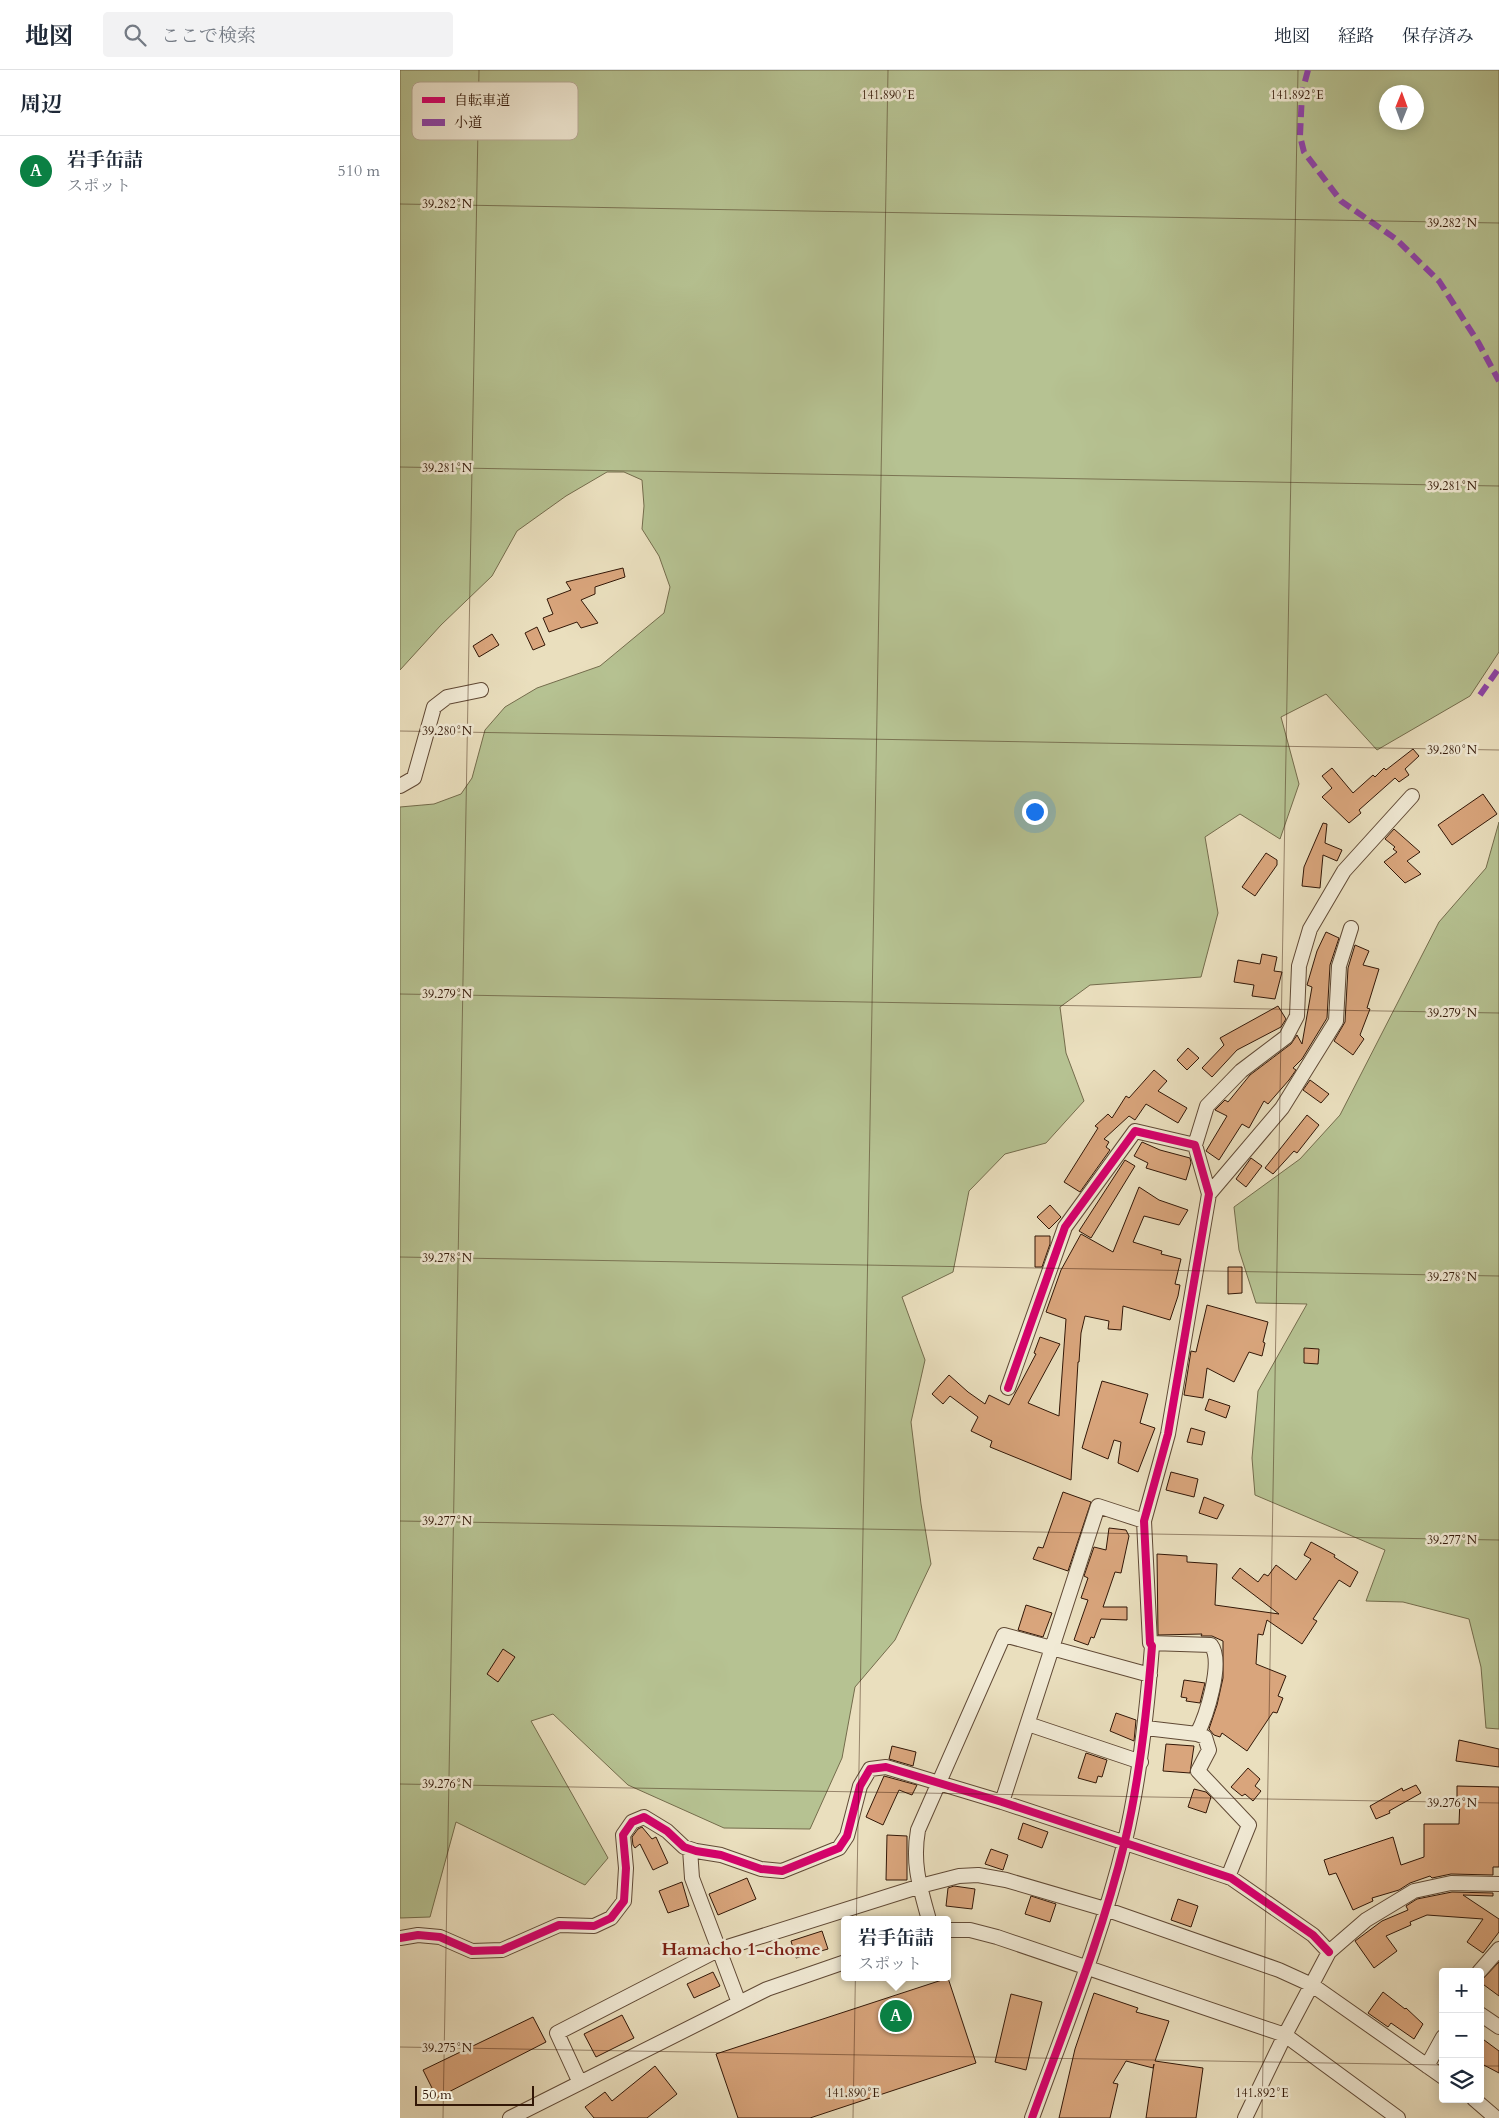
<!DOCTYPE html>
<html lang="ja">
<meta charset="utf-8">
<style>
:root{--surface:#fff;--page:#f2f2f3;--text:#1f2937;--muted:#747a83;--line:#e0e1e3;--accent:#0b8043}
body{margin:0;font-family:Cardo,"Noto Serif JP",serif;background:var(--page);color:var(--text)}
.controls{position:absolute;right:15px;bottom:15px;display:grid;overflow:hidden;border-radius:5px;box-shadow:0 2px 12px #0003}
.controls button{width:45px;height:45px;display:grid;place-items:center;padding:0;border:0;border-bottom:1px solid var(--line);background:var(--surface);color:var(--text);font:25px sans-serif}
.compass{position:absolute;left:979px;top:15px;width:45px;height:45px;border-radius:50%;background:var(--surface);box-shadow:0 2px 12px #0003;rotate:1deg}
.scale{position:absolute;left:15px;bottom:12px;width:119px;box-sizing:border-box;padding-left:5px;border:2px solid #321707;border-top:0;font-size:14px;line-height:18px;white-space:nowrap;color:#321707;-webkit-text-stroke:4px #f1ead5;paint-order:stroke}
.you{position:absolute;left:634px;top:741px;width:18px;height:18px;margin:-12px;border:4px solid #fff;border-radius:50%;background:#1a73e8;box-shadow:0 0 0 8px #1a73e833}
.badge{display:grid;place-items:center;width:32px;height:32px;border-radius:50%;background:var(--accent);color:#fff;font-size:16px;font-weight:700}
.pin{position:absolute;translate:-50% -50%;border:2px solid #fff;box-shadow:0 1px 5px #0006}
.popup{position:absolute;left:441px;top:1846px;width:110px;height:65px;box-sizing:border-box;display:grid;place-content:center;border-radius:5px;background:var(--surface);filter:drop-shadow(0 1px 4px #0005);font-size:16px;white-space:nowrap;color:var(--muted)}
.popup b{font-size:19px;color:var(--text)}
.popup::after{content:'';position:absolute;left:50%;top:100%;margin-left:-10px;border:10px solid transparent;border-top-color:var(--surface)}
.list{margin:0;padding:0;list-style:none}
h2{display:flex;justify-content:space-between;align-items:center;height:65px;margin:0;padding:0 20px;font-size:21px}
h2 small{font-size:16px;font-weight:400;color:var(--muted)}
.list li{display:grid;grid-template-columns:32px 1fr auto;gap:15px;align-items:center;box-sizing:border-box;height:70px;padding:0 20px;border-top:1px solid var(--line)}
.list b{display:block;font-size:19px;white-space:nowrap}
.list p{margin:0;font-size:16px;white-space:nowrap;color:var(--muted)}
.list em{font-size:16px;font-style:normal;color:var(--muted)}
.icon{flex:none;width:28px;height:28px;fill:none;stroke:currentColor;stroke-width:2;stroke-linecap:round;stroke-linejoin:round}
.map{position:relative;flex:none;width:1099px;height:2048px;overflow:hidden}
header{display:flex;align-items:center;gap:30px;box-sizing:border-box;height:70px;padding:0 25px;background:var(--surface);border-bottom:1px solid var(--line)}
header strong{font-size:24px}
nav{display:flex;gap:28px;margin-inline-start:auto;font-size:18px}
.search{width:350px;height:45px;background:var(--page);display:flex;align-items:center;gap:12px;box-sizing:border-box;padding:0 18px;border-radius:5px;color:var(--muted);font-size:19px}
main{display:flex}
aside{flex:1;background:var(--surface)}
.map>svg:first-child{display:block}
.green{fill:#b6c292;stroke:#746c4c;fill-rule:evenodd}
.building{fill:#d9a57c;stroke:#321707}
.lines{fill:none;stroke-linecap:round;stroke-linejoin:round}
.minor-casing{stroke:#604935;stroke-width:16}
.minor{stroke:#f1ead5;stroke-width:14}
.quiet{stroke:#8e44ad;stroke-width:6;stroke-dasharray:12 6;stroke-linecap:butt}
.cycleway-casing{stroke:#f1ead5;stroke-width:11}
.cycleway{stroke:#d6006c;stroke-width:8}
.ticks{fill:none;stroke:#321707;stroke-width:1;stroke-opacity:0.45}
.labels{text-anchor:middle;stroke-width:5;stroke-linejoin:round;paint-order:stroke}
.neighbourhood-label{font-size:18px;font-weight:bold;fill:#7a1f14;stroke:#f1ead5}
.key{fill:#f1ead5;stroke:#b8ab97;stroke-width:1}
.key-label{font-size:14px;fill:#321707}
.ticks-label{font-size:12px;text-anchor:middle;fill:#321707;stroke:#f1ead5;stroke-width:5;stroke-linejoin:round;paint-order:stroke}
</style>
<header>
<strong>地図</strong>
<div class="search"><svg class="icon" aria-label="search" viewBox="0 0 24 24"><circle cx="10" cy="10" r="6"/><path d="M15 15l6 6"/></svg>ここで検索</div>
<nav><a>地図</a><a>経路</a><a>保存済み</a></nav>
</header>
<main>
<aside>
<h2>周辺<small></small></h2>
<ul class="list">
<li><span class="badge">A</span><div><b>岩手缶詰</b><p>スポット</p></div><em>510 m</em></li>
</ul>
</aside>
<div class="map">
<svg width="1099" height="2048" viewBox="0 0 1099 2048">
<rect width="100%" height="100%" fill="#eadfbe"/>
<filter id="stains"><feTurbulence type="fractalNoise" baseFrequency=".004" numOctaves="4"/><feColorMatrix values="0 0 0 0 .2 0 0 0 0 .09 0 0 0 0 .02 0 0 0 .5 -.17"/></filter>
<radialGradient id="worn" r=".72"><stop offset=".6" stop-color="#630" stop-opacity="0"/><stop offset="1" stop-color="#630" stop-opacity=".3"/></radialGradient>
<path class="green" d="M 0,0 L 1099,0 L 1099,582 L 1070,626 L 977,680 L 926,624 L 881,647 L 899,714 L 880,769 L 840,744 L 805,767 L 818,843 L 801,907 L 690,915 L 660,937 L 666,983 L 684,1031 L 646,1073 L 605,1084 L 569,1121 L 553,1202 L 502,1227 L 525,1290 L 511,1352 L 521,1434 L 531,1494 L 495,1570 L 455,1617 L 442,1688 L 410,1759 L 324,1758 L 228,1715 L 153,1644 L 131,1651 L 208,1788 L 185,1815 L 56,1752 L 30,1847 L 0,1848 L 0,737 L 34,734 L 61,724 L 72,708 L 85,660 L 105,637 L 137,618 L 200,596 L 264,543 L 270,517 L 259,486 L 242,459 L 244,436 L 242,410 L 224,402 L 207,402 L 166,426 L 117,461 L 92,506 L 41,555 L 0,600 ZM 986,22 L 1016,22 L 1016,52 L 986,52 Z
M 1099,752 L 1099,1659 L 1086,1658 L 1081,1597 L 1069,1549 L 1003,1532 L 966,1531 L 985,1480 L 855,1425 L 852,1388 L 858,1321 L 907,1234 L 856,1233 L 839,1180 L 834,1137 L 900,1089 L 940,1045 L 1039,852 L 1086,798 Z"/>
<path class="building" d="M 223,498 L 225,507 L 195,517 L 195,524 L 181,530 L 198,553 L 181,558 L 177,552 L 149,562 L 143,548 L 153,544 L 147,529 L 171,520 L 166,512 Z
M 137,557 L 145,575 L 133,580 L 125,563 Z
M 92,564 L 99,575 L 79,587 L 73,576 Z
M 1013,679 L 1019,686 L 1005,699 L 1009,705 L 999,712 L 995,708 L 959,740 L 961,743 L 949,753 L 922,727 L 932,718 L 922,706 L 932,698 L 953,723 L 973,705 L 975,707 L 984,698 L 986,700 Z
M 1083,724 L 1097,744 L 1052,775 L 1038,755 Z
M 923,753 L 927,754 L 925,773 L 942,780 L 937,791 L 923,785 L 920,818 L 902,816 L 904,797 Z
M 994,759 L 1020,782 L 1007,791 L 1021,804 L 1005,813 L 984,792 L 997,782 L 993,779 L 995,777 L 985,769 Z
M 866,783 L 877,790 L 877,795 L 855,826 L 842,817 Z
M 926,862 L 939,868 L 930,895 L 927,948 L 902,989 L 893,998 L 896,1000 L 889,1010 L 868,1034 L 864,1031 L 849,1058 L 842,1054 L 819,1090 L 806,1081 L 827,1046 L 815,1040 L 825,1030 L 828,1032 L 850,1005 L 891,974 L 897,965 L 902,974 L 912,917 L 907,915 L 917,881 Z
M 955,875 L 969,881 L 963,895 L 979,899 L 967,938 L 970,939 L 960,965 L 964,969 L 953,985 L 934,971 L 945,952 L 948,898 Z
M 862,884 L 877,887 L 874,901 L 882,902 L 875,929 L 852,926 L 854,915 L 834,912 L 838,890 L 860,894 Z
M 878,936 L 886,949 L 881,957 L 837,980 L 812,1007 L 802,998 L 824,975 L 820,968 Z
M 788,978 L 799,988 L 787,1000 L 777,990 Z
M 754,1000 L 767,1011 L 758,1021 L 787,1038 L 778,1053 L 746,1034 L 735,1050 L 729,1046 L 704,1069 L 709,1072 L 706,1077 L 710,1080 L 680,1122 L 664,1112 L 698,1058 L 695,1056 L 708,1044 L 712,1048 L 726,1026 L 729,1028 Z
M 910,1010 L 929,1024 L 921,1033 L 903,1020 Z
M 907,1045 L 919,1055 L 897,1083 L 894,1081 L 873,1104 L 865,1098 Z
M 742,1072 L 760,1080 L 790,1088 L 791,1093 L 786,1110 L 746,1098 L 748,1093 L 734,1086 Z
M 851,1088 L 862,1096 L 846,1117 L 836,1109 Z
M 725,1090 L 735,1096 L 691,1168 L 679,1161 Z
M 739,1117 L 759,1130 L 788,1140 L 779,1155 L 744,1146 L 733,1172 L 762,1181 L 761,1184 L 781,1189 L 775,1214 L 780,1215 L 778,1226 L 770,1250 L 723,1236 L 721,1260 L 708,1259 L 709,1251 L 685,1246 L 681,1263 L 679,1292 L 678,1292 L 671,1410 L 590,1377 L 592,1371 L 571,1361 L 578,1347 L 550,1326 L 543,1334 L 532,1324 L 549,1305 L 568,1322 L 585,1334 L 589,1325 L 609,1335 L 636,1284 L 634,1283 L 640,1267 L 660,1274 L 628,1333 L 659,1346 L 666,1249 L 646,1242 L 661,1200 L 681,1164 L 713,1182 Z
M 650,1135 L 661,1147 L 649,1159 L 637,1147 Z
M 635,1166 L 650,1166 L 650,1174 L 642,1197 L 635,1197 Z
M 828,1197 L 842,1197 L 842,1223 L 828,1224 Z
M 807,1235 L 868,1252 L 863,1272 L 865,1273 L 862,1286 L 849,1282 L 834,1312 L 807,1298 L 803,1328 L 784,1325 L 791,1281 L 796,1282 Z
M 904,1278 L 919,1279 L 918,1294 L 904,1293 Z
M 702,1311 L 748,1324 L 740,1353 L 755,1358 L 738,1402 L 718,1393 L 721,1372 L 714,1370 L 708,1389 L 682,1378 Z
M 809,1329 L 830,1336 L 826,1348 L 805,1340 Z
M 791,1358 L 805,1362 L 802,1375 L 787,1372 Z
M 771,1402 L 798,1409 L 794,1427 L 766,1420 Z
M 663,1422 L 691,1432 L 668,1501 L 633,1489 L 638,1477 L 643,1478 Z
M 804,1427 L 824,1435 L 817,1449 L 799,1443 Z
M 709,1458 L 726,1460 L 729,1466 L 721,1503 L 715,1502 L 703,1537 L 727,1537 L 727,1550 L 701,1549 L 694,1568 L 691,1567 L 688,1575 L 674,1570 L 688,1530 L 681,1528 L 688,1508 L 684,1506 L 694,1477 L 706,1480 Z
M 911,1472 L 935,1485 L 934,1487 L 958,1502 L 950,1517 L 939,1510 L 913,1549 L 917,1551 L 902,1574 L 867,1550 L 863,1565 L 858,1564 L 856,1594 L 886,1606 L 878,1626 L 883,1628 L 877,1643 L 873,1642 L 847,1681 L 822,1663 L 820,1667 L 814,1665 L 809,1659 L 817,1635 L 823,1608 L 823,1571 L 812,1566 L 801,1566 L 802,1564 L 758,1565 L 757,1484 L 787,1486 L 787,1492 L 817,1494 L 815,1535 L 879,1544 L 832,1508 L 840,1498 L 858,1512 L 864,1504 L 868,1506 L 876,1495 L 896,1510 L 911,1489 L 904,1485 Z
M 626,1535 L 652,1543 L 643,1567 L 618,1560 Z
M 103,1579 L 115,1587 L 98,1612 L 87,1604 Z
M 784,1610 L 805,1613 L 800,1633 L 786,1631 L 787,1628 L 781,1627 Z
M 716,1643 L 736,1650 L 734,1671 L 710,1661 Z
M 1059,1670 L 1099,1679 L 1099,1697 L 1056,1691 Z
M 766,1674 L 794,1676 L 790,1703 L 763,1701 Z
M 492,1676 L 516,1682 L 513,1696 L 489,1689 Z
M 686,1683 L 707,1690 L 702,1707 L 698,1706 L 696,1713 L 678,1708 Z
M 848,1698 L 860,1709 L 855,1716 L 861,1721 L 853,1731 L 845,1724 L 842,1726 L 831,1717 Z
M 484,1706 L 517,1715 L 512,1725 L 499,1720 L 483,1755 L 466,1747 Z
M 1016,1715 L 1021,1723 L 989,1741 L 990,1743 L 976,1749 L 970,1736 L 1002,1718 L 1003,1721 Z
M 1057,1716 L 1099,1717 L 1099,1797 L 1093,1797 L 1093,1805 L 1051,1804 L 1032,1808 L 1030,1806 L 1010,1813 L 999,1820 L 972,1828 L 973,1831 L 953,1840 L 936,1803 L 929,1805 L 924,1790 L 993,1767 L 1001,1795 L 1024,1787 L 1024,1754 L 1059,1754 L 1060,1729 L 1057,1729 Z
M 794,1719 L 806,1722 L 811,1727 L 806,1743 L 788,1737 Z
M 623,1753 L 648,1762 L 642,1778 L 618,1769 Z
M 242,1757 L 252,1769 L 256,1767 L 268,1793 L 253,1800 L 240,1774 L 235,1778 L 233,1775 L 232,1767 L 238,1759 Z
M 487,1765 L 507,1766 L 507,1810 L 486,1810 Z
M 591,1779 L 608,1785 L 603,1800 L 585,1794 Z
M 347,1808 L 356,1829 L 318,1845 L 309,1824 Z
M 282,1812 L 289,1836 L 268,1843 L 259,1821 Z
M 554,1816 L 575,1819 L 572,1839 L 546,1836 L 548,1818 Z
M 1052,1822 L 1093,1823 L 1093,1826 L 1063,1825 L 1099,1849 L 1099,1862 L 1083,1883 L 1067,1872 L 1083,1849 L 1027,1845 L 1010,1852 L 1011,1855 L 986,1866 L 997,1881 L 974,1898 L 955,1871 L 982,1851 L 1008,1840 L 1006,1836 L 1017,1829 Z
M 631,1826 L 656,1834 L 650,1852 L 625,1844 Z
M 778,1829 L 798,1836 L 791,1857 L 771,1850 Z
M 422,1861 L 428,1879 L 396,1888 L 391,1871 Z
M 1099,1892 L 1099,1926 L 1080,1912 Z
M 313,1902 L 320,1916 L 294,1928 L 287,1914 Z
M 548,1908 L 576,1993 L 410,2048 L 338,2048 L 316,1984 Z
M 983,1922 L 1005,1939 L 1006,1938 L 1023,1954 L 1014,1969 L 991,1953 L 988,1957 L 968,1943 Z
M 694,1923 L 738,1938 L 736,1942 L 769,1951 L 755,1991 L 803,1998 L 796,2048 L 746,2048 L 754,1994 L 753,1998 L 726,1991 L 713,2013 L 718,2014 L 710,2048 L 659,2048 L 675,1979 Z
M 611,1924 L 642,1932 L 626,2000 L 595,1992 Z
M 222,1945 L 234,1968 L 196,1987 L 184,1964 Z
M 133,1947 L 146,1972 L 37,2028 L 23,2000 Z
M 1080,1967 L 1099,1981 L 1099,2003 L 1080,1993 Z
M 255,1996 L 277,2024 L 247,2048 L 194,2048 L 185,2037 L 205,2022 L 212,2031 Z"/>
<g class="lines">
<g class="minor-casing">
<path id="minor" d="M 0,716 L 14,708 L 34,637 L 47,627 L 81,620
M 795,1075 L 807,1036 L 841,1001 L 886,967 L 897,946 L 899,896 L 910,859 L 944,801 L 1012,726
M 809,1124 L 882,1038 L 936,951 L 939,896 L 951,858
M 608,1318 L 665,1157 L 735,1061 L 795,1075 L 809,1124 L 768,1364 L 744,1451 L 750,1573 L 752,1576 C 747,1642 740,1707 725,1771 C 702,1866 665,1957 632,2048
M 750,1573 L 811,1575 C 824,1592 806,1647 797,1664
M 628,1654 L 741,1692
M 746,1658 L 797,1664 L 805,1667 L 809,1680 L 798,1701 L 849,1755 L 828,1807
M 602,1732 L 698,1436 L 744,1451
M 290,1779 L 292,1808 L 339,1933
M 529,1850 C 520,1817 512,1794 518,1760 L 604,1565 L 750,1605
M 547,1860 L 570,1860 L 597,1867 L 885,1965 L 998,2048
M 0,1868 L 18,1865 L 40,1867 L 72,1881 L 102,1880 L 159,1855 L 194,1856 L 211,1848 L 224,1831 L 226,1798 L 223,1765 L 232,1752 L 244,1747 L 267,1761 L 284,1777 L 296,1781 L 321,1785 L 361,1799 L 382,1801 L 439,1778 L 447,1766 L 460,1716 L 470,1699 L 486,1697 L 602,1732 L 831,1808 L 913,1865 L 929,1882
M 1079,1902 L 1099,1879
M 1080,1944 L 1099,1957
M 1027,1996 L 1043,1967
M 180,2013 L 157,1963 L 318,1880 L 524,1815 L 559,1806 L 578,1805 L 606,1810 L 705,1839 L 879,1900 L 912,1915 L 1043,2007
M 1074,2029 L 1096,2048
M 110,2048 L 367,1919 L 445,1892
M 845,2048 L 885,1965 L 929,1882 L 966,1850 L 1014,1821 L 1051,1813 L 1099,1814"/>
</g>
<use href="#minor" class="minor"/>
<path class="quiet" d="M 908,0 L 902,23 L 900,66 L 904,82 L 941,131 L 996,169 L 1039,211 L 1078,272 L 1099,311
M 1080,625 L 1099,598"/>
<g class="cycleway-casing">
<path id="cycleway" d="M 608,1318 L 665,1157 L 735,1061 L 795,1075 L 809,1124 L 768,1364 L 744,1451 L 750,1573 L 752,1576 C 747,1642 740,1707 725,1771 C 702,1866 665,1957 632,2048
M 0,1868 L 18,1865 L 40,1867 L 72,1881 L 102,1880 L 159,1855 L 194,1856 L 211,1848 L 224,1831 L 226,1798 L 223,1765 L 232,1752 L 244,1747 L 267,1761 L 284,1777 L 296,1781 L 321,1785 L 361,1799 L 382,1801 L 439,1778 L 447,1766 L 460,1716 L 470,1699 L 486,1697 L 602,1732 L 831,1808 L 913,1865 L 929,1882"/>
</g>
<use href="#cycleway" class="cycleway"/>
</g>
<path class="ticks" d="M 0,134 L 1099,153M 0,397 L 1099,416M 0,661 L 1099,680M 0,924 L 1099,943M 0,1187 L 1099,1206M 0,1451 L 1099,1470M 0,1714 L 1099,1733M 0,1977 L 1043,1995M 1080,1996 L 1099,1996M 43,2048 L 79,0M 453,2048 L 488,0M 862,2048 L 898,0"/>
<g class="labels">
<g class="neighbourhood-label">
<text x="341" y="1885">Hamacho 1-chome</text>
</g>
</g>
<rect x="12" y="12" width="166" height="58" rx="8" class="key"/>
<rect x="22" y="27" width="23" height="6" fill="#d6006c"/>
<rect x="22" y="49" width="23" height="7" fill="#8e44ad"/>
<g class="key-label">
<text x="54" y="35">自転車道</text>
<text x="54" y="57">小道</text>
</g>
<g class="ticks-label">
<text x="488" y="29">141.890°E</text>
<text x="897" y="29">141.892°E</text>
<text x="47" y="138">39.282°N</text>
<text x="1052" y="157">39.282°N</text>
<text x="47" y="402">39.281°N</text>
<text x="1052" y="420">39.281°N</text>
<text x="47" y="665">39.280°N</text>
<text x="1052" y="684">39.280°N</text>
<text x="47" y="928">39.279°N</text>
<text x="1052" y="947">39.279°N</text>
<text x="47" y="1192">39.278°N</text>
<text x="1052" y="1211">39.278°N</text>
<text x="47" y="1455">39.277°N</text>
<text x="1052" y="1474">39.277°N</text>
<text x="47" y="1718">39.276°N</text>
<text x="1052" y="1737">39.276°N</text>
<text x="47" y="1982">39.275°N</text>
<text x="453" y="2027">141.890°E</text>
<text x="862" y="2027">141.892°E</text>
</g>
<rect width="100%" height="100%" filter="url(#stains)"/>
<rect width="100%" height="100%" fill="url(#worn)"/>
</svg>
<div class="controls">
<button>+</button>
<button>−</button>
<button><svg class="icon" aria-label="layers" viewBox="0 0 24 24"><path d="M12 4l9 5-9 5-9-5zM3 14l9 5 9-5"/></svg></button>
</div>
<svg class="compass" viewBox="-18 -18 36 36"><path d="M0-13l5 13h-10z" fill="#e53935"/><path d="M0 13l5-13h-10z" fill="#747a83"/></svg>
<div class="scale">50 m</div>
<div class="you"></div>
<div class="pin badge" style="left:496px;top:1946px">A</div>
<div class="popup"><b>岩手缶詰</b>スポット</div>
</div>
</main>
